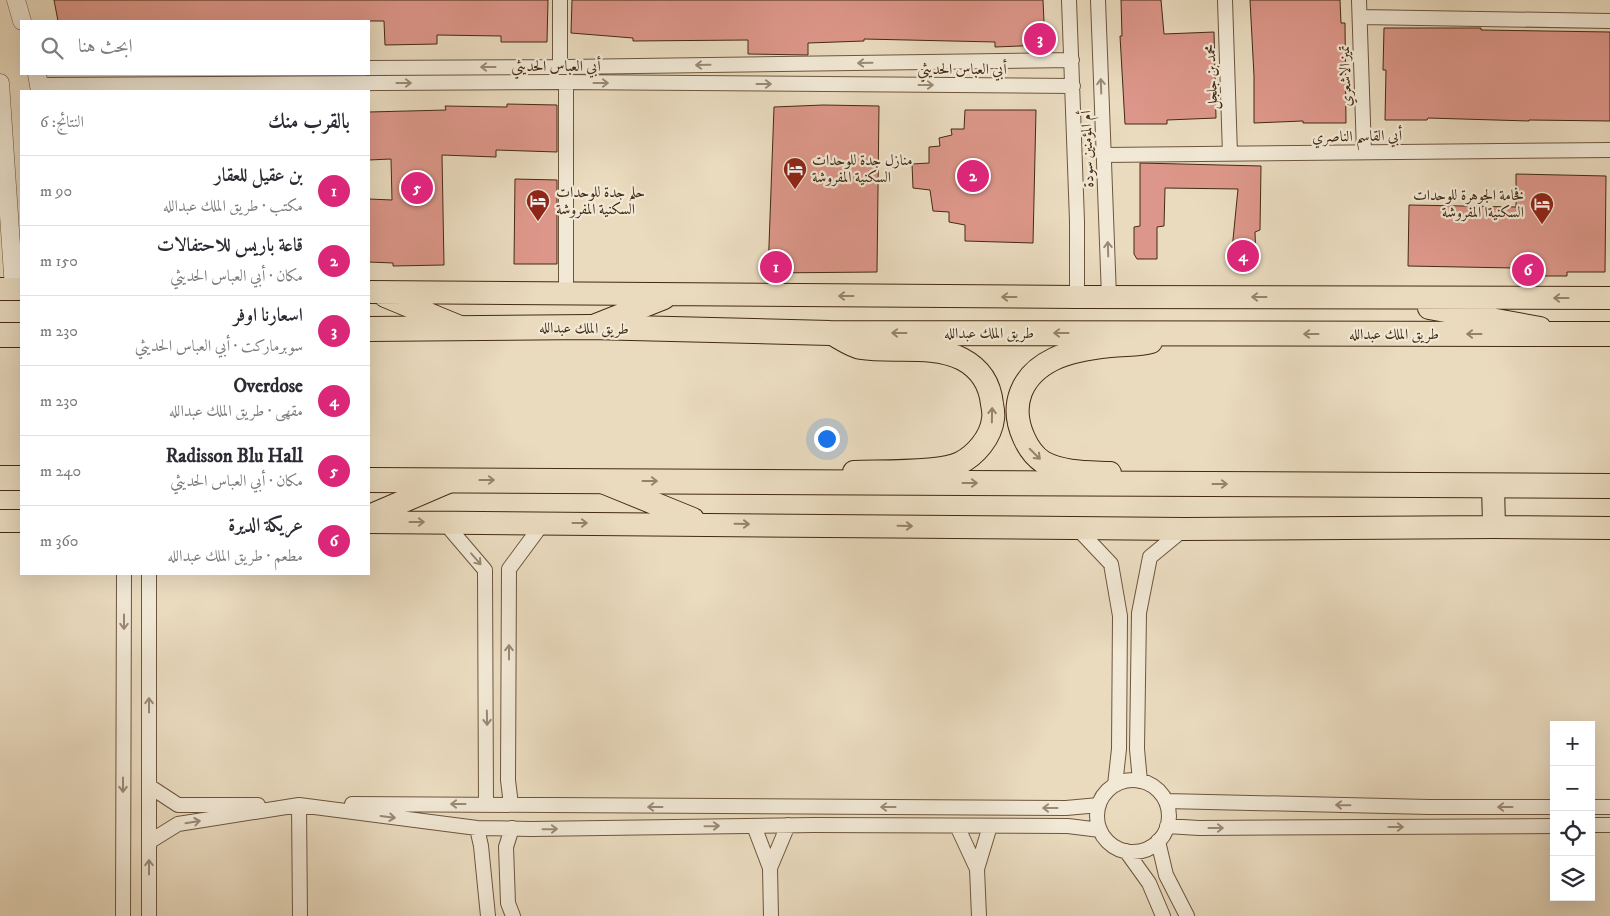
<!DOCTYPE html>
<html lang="ar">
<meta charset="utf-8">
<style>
:root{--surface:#fff;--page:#f2f2f3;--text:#2b2b33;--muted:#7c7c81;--line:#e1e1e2;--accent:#db2777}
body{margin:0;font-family:"IM FELL DW Pica",Amiri,serif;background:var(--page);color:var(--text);direction:rtl}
.controls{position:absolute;right:15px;bottom:15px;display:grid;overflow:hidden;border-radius:0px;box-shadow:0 5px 20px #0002}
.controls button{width:45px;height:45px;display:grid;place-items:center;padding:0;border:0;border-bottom:1px solid var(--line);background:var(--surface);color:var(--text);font:25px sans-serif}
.you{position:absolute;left:826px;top:438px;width:18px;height:18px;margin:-12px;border:4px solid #fff;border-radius:50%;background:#1a73e8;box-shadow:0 0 0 8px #1a73e833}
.badge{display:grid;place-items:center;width:32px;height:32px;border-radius:50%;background:var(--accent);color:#fff;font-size:16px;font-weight:700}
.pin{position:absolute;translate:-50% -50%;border:2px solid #fff;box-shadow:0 1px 5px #0006}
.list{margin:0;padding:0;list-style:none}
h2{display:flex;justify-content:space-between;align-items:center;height:65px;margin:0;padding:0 20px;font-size:21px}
h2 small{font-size:16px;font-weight:400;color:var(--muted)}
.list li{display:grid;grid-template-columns:32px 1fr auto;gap:15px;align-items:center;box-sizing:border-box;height:70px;padding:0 20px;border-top:1px solid var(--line)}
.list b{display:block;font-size:19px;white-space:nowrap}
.list p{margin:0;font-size:16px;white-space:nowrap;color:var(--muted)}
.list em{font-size:16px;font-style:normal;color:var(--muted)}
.icon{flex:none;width:28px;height:28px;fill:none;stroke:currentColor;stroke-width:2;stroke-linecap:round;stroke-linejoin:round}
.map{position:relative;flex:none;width:1610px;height:916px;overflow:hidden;direction:ltr}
.search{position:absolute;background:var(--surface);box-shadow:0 5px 20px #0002;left:20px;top:20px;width:350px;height:55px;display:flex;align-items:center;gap:12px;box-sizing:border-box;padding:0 18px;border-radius:0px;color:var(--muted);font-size:19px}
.panel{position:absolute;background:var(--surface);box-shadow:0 5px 20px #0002;left:20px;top:90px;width:350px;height:485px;border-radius:0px;direction:rtl}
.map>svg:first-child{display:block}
.building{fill:#dd978a;stroke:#432a13}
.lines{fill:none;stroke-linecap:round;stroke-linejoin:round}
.minor-casing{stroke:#6d563e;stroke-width:16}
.tertiary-casing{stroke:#6d563e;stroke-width:19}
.primary-casing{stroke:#432a13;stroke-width:24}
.trunk-casing{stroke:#432a13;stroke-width:26}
.minor{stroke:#f1e8d5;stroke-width:14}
.tertiary{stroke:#f1e8d5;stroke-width:18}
.primary{stroke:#eadbbf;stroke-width:22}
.trunk{stroke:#eadbbf;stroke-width:24}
.oneway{stroke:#9a8974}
.oneway2{stroke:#968269}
.labels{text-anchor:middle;stroke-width:4.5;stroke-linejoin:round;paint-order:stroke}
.street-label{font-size:15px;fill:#432a13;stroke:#f1e8d5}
.poi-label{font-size:15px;fill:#432a13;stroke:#f1e8d5;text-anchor:start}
</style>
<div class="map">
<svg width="1610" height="916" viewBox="0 0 1610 916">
<rect width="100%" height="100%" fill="#eadbbf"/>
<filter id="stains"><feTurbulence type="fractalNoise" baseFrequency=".004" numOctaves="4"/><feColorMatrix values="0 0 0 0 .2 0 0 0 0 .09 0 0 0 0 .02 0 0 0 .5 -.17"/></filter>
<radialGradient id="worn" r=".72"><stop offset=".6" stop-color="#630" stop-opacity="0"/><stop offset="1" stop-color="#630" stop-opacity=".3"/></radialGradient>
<path class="building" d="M 54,0 L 548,0 L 547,42 L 501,42 L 501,36 L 437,35 L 437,44 L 385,45 L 384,21 L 58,21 Z
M 572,0 L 1043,0 L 1045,45 L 995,47 L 995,42 L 864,39 L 864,41 L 808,43 L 808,55 L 748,54 L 748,40 L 633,41 L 633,38 L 571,33 Z
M 1121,0 L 1161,0 L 1164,34 L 1214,32 L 1216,118 L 1167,120 L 1167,124 L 1125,124 L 1120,36 L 1122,36 Z
M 1250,0 L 1340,0 L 1341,23 L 1345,23 L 1346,123 L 1303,123 L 1303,121 L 1254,123 L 1254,76 Z
M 1384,28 L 1481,28 L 1481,30 L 1610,32 L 1610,121 L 1529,120 L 1529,121 L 1428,118 L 1427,120 L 1385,120 L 1386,70 L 1383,70 Z
M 507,104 L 557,105 L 557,152 L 496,150 L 496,157 L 442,155 L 444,265 L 393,266 L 393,263 L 369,262 L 369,199 L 392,200 L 391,159 L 369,160 L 369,112 L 446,110 L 445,106 L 507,107 Z
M 823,105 L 879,106 L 877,272 L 768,273 L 774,107 Z
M 965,110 L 1036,110 L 1033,243 L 965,241 L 965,225 L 949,222 L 949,212 L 933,211 L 930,190 L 913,188 L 912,164 L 929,163 L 929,147 L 940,146 L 939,138 L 952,135 L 951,129 L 964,129 Z
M 1140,163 L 1261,166 L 1260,230 L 1255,232 L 1256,262 L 1231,260 L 1238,189 L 1165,188 L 1164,226 L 1157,227 L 1157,259 L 1137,259 L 1134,254 L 1134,227 L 1140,226 Z
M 1516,174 L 1606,176 L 1605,272 L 1567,272 L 1567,276 L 1515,276 L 1515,268 L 1408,266 L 1409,205 L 1516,207 Z
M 515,179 L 557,180 L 557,264 L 514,264 Z"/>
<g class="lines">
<g class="minor-casing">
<path id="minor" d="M 560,0 L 560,67
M 1069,0 L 1077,221 L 1077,297
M 1098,0 L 1109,297
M 1225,0 L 1230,154
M 1359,0 L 1364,152
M 1360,17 L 1610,21
M 369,68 L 565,67 L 1072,60
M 566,82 L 566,294
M 40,85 L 558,82 L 1073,86
M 1104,155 L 1610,150
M 444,522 L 485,570 L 486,805
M 1077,528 L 1111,564 L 1120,616 L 1119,749 L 1115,785
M1097 816a36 36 0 1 1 72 0a36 36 0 1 1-72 0Z
M 1140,781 L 1137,749 L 1139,613 L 1150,557 L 1184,529
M 149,786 L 178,805 L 258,805
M 1166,801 L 1429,807 L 1554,807
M 352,804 L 1066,808 L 1099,805
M 299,805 L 300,916
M 511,805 L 508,780 L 509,569 L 543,523
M 1591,807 L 1610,807
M 1591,825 L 1610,825
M 754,826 L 770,868 L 771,916
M 957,826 L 977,869
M 1167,826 L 1199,828 L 1554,826
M 477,828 L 481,846 L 488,916
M 512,828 L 506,847 L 508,903 L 513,916
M 1158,841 L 1166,875 L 1187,916
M 149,842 L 178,824 L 299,805 L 477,828 L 531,829 L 814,825 L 1068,826 L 1100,830
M 1126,851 L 1149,883 L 1163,916
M 770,868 L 788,825
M 123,916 L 124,574
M 149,916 L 149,574
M 979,916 L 977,869 L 990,826"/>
</g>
<g class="tertiary-casing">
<path id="tertiary" d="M 16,0 L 22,21
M 37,74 L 40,91
M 0,83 L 14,289"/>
</g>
<g class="primary-casing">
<path id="primary" d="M 0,289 L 21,289
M 369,292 L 1077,297 L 1610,298
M 385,296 L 460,327
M 1429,308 L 1540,328
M 591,327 L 664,298
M 830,333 C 839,337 850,346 861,348 C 892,353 932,344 962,359 C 981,369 990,384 992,404 C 993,409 994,414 993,419 C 991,437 976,455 960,463 C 941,473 879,471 854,472
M 1110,473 C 1088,472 1063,473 1043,462 C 1034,456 1028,447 1024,438 C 1009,405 1021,375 1054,359 C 1070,351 1092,348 1110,346 C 1124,344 1138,346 1151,342
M 602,482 L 693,519
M 1493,485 L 1494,527
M 369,516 L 453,480
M 0,521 L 21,521
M 369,522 L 1184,529 L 1494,527 L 1610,528"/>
</g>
<g class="trunk-casing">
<path id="trunk" d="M 369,329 L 590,327 L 830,333 L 1610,334
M 0,335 L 21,335
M 0,478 L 21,478
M 369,480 L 1610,486"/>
</g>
<use href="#minor" class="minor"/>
<use href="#tertiary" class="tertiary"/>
<use href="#primary" class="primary"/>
<use href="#trunk" class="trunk"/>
</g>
<defs><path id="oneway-shaft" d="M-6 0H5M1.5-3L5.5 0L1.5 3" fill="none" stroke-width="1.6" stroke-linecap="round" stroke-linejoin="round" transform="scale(1.25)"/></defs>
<g class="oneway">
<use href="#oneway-shaft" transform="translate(865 63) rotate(179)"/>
<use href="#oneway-shaft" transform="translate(703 65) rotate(179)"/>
<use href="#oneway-shaft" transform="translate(488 67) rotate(180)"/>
<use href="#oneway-shaft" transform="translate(404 83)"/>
<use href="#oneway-shaft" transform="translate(601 83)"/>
<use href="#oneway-shaft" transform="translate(764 84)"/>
<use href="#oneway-shaft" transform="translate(926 85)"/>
<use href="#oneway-shaft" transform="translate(1101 86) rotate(-92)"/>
<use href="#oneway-shaft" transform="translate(1108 249) rotate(-92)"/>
<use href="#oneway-shaft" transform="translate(476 559) rotate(49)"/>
<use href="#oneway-shaft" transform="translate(124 622) rotate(90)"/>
<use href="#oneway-shaft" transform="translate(509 652) rotate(-90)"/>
<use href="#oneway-shaft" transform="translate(149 705) rotate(-90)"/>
<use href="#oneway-shaft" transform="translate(487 718) rotate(89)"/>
<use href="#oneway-shaft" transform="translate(123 785) rotate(90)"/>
<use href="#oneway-shaft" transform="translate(458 804) rotate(-180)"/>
<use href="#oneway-shaft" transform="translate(1343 805) rotate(-179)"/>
<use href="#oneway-shaft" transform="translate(655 807) rotate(-180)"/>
<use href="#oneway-shaft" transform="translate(888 807) rotate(-180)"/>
<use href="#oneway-shaft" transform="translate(1505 807) rotate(180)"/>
<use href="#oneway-shaft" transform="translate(1050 808) rotate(-180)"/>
<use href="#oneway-shaft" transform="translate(388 817) rotate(7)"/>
<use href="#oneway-shaft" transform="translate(193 822) rotate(-9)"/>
<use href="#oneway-shaft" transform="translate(712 826) rotate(-1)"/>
<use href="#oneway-shaft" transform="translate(1396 827)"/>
<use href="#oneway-shaft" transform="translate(1216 828)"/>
<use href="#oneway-shaft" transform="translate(550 829) rotate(-1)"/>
<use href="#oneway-shaft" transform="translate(149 867) rotate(-90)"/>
</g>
<g class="oneway2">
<use href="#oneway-shaft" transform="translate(846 296) rotate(-180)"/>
<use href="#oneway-shaft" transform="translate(1009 297) rotate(-180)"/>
<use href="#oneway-shaft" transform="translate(1259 297) rotate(180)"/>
<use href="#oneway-shaft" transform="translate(1561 298) rotate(-180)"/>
<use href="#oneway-shaft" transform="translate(899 333) rotate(-180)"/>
<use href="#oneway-shaft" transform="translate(1061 333) rotate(-180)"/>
<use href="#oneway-shaft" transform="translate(1311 334) rotate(180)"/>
<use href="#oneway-shaft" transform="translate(1474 334) rotate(180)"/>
<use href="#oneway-shaft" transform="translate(992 415) rotate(-89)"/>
<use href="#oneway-shaft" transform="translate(1035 454) rotate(45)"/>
<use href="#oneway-shaft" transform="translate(487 480)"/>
<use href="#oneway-shaft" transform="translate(650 481)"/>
<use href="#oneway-shaft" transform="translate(970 483)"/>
<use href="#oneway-shaft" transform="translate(1220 484)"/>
<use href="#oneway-shaft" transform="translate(417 522)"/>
<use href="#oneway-shaft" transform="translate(580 523)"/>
<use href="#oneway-shaft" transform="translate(742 524) rotate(1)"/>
<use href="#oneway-shaft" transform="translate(905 526) rotate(1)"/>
</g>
<defs>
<g id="hotel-pin" transform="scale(1.25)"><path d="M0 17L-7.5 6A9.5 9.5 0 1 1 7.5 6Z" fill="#8f2418" stroke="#f1e8d5"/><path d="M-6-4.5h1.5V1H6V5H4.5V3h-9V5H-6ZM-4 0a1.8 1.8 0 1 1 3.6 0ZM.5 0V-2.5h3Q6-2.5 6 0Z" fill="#fff"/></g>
</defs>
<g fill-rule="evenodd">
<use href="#hotel-pin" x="795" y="169"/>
<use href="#hotel-pin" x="538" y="201"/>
<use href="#hotel-pin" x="1542" y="204"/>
</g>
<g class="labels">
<g class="street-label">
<text x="556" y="71">أبي العباس الحديثي</text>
<text x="962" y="74">أبي العباس الحديثي</text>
<text transform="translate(1345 76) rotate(-92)" y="5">تميز الاشعري</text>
<text transform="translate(1211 77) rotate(-92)" y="5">محمد بن جلجل</text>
<text transform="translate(1357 136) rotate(-1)" y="5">أبي القاسم الناصري</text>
<text transform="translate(1087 149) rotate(-92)" y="5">أم المؤمنين سودة</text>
<text transform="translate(584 328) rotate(1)" y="5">طريق الملك عبدالله</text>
<text x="989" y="338">طريق الملك عبدالله</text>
<text x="1394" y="339">طريق الملك عبدالله</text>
</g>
<g class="poi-label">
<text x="812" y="165">منازل جدة للوحدات<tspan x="812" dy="17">السكنية المفروشة</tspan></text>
<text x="556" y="197">حلم جدة للوحدات<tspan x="556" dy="17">السكنية المفروشة</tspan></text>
<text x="1524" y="200" text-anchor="end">فخامة الجوهرة للوحدات<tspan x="1524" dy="17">السكنيةا المفروشة</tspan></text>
</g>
</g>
<rect width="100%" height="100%" filter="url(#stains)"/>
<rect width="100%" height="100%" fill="url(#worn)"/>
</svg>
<div class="controls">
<button>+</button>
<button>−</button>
<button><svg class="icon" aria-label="locate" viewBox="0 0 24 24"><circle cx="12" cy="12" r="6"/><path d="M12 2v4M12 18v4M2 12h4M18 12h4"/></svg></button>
<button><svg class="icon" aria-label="layers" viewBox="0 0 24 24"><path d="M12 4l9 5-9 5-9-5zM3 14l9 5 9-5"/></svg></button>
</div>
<div class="you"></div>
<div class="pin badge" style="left:776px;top:267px">1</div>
<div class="pin badge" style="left:973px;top:176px">2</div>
<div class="pin badge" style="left:1040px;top:39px">3</div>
<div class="pin badge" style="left:1243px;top:256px">4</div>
<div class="pin badge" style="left:417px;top:188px">5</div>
<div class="pin badge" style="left:1528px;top:270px">6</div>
<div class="search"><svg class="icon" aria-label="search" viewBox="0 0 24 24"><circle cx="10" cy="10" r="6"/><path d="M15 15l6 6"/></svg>ابحث هنا</div>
<section class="panel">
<h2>بالقرب منك<small>النتائج: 6</small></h2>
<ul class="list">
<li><span class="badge">1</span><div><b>بن عقيل للعقار</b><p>مكتب · طريق الملك عبدالله</p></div><em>90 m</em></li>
<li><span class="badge">2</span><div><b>قاعة باريس للاحتفالات</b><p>مكان · أبي العباس الحديثي</p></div><em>150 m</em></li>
<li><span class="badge">3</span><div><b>اسعارنا اوفر</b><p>سوبرماركت · أبي العباس الحديثي</p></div><em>230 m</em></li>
<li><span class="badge">4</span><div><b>Overdose</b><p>مقهى · طريق الملك عبدالله</p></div><em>230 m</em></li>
<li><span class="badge">5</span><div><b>Radisson Blu Hall</b><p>مكان · أبي العباس الحديثي</p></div><em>240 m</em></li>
<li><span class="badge">6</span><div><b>عريكة الديرة</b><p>مطعم · طريق الملك عبدالله</p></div><em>360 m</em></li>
</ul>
</section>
</div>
